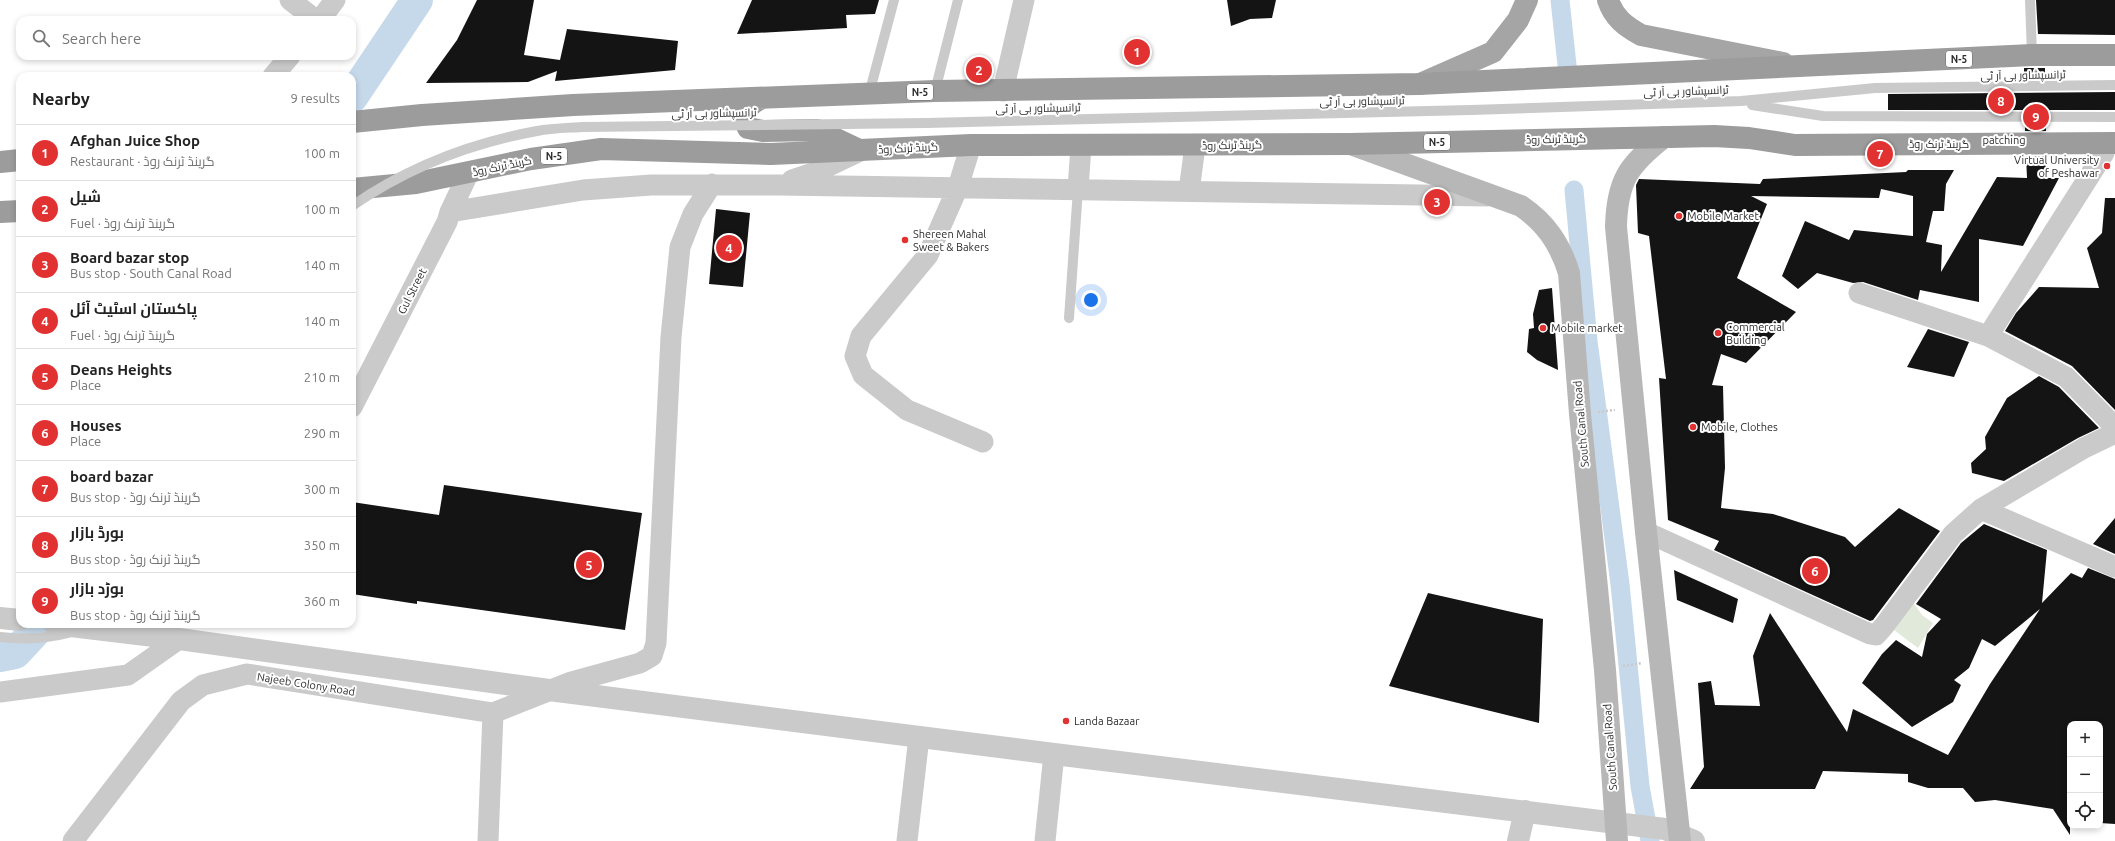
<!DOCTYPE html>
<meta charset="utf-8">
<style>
:root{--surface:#fff;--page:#f6f6f6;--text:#222;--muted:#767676;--line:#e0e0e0;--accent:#e13131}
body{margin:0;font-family:Ubuntu,Cairo,sans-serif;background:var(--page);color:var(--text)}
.controls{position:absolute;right:12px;bottom:12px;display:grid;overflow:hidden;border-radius:8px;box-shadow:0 2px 6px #0003}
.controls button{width:36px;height:36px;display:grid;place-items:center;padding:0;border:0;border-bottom:1px solid var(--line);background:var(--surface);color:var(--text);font:20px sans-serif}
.you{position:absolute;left:1091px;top:300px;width:14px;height:14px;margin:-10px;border:3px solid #fff;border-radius:50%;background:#1a73e8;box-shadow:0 0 0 6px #1a73e833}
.badge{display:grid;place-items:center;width:26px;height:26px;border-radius:50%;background:var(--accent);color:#fff;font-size:13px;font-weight:700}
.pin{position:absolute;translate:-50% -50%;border:2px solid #fff;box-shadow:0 1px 4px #0006}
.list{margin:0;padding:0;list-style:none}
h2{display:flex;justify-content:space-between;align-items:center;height:52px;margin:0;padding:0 16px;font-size:17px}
h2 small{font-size:13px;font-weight:400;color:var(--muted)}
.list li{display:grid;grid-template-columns:26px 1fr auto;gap:12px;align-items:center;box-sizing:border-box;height:56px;padding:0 16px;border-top:1px solid var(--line)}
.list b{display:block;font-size:15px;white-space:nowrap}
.list p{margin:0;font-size:13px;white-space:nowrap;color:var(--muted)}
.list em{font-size:13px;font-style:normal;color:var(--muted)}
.icon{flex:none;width:22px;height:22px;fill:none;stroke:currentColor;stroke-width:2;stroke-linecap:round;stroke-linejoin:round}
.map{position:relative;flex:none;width:2115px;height:841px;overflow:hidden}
.search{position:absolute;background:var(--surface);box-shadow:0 2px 6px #0003;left:16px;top:16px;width:340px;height:44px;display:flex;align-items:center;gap:10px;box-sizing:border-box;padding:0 14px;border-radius:12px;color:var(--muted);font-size:15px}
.panel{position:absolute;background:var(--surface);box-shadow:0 2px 6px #0003;left:16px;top:72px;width:340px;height:556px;border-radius:12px}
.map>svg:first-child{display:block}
.green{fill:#e1eada}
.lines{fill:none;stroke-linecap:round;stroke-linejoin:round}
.canal{stroke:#c6d9ea;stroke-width:19}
.river{stroke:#c6d9ea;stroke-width:32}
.building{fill:#141414}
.path{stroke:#cacaca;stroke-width:2.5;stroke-dasharray:2 2;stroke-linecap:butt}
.service{stroke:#cacaca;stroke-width:10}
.minor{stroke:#cacaca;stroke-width:21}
.tertiary{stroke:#cacaca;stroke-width:22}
.secondary{stroke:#b7b7b7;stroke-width:22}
.primary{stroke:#a5a5a5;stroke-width:22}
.trunk{stroke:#9c9c9c;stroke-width:22}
.service-bridge{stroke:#cacaca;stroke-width:10}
.poi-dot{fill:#e13131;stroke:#fff;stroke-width:1.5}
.labels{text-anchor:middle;stroke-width:4;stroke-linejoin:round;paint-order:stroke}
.shield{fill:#fff;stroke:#6c6c6c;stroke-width:1}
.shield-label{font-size:10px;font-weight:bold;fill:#2d2d2d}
.street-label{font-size:11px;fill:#2d2d2d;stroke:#fff}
.poi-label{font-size:11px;fill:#2d2d2d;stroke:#fff;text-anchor:start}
</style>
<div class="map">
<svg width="2115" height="841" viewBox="0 0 2115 841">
<rect width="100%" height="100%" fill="#fff"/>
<path class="green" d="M 1913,602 L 1922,615 L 1933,623 L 1918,648 L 1894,630 Z"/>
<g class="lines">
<path class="canal" d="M 1560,0 L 1567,65
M 1574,190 L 1588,341 L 1620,584 L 1640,786 L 1650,841"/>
<path class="river" d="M 352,97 L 417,0
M 0,656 L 15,653 L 42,624"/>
</g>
<path class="building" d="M 477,0 L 534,0 L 524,55 L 560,60 L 567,29 L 678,41 L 675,70 L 555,81 L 557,71 L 528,82 L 426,83 L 457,40 Z
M 752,0 L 879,0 L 875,14 L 846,15 L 847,28 L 737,34 Z
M 1227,0 L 1276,0 L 1272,18 L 1250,19 L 1231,26 Z
M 2036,0 L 2115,0 L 2115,35 L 2038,34 Z
M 2024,68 L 2045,68 L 2045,79 L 2024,80 Z
M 2115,92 L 2115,110 L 1888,110 L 1888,94 Z
M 2025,123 L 2046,123 L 2046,131 L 2025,131 Z
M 2026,156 L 2046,156 L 2047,178 L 2059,178 L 2023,246 L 1979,239 L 1979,302 L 1920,290 L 1918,300 L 1863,282 L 1853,283 L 1817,273 L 1798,289 L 1782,276 L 1805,221 L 1849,240 L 1854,230 L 1913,236 L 1913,196 L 1881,189 L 1879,198 L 1751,196 L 1767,204 L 1737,278 L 1796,312 L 1746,363 L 1721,354 L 1712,385 L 1723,386 L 1725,468 L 1721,508 L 1773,514 L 1845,537 L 1855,547 L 1899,508 L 1940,531 L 1873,620 L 1870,621 L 1714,550 L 1719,541 L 1668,520 L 1659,378 L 1666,379 L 1649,236 L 1638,233 L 1636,185 L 1639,179 L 1760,184 L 1763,179 L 1906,172 L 1908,170 L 1954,170 L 1946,184 L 1944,211 L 1933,211 L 1926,242 L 1942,245 L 1941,272 L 1997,177 L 2027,178 Z
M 2105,198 L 2115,198 L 2115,410 L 2072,366 L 2005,331 L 2016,313 L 2039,287 L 2099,288 L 2087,248 L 2102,233 Z
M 716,209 L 750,213 L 743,287 L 709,284 Z
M 1552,288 L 1558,370 L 1537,360 L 1527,352 L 1529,329 L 1534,328 L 1533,314 L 1539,290 Z
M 1928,329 L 1969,342 L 1954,377 L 1907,367 Z
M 2039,376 L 2059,387 L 2099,428 L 2078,438 L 2004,481 L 1972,473 L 1971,463 L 1986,449 L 1985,437 L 2007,398 Z
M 444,485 L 642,513 L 625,630 L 417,601 L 417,604 L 352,594 L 352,502 L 439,515 Z
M 2115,518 L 2115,554 L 2093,544 Z
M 1984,524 L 2047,550 L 2042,603 L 2071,573 L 2082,578 L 2088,568 L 2115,579 L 2115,824 L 2100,823 L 2100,724 L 2070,724 L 2070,835 L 2053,809 L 1995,800 L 1975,802 L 1963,788 L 1928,788 L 1908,782 L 1908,774 L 1823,771 L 1815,789 L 1690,789 L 1704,767 L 1698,683 L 1711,681 L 1715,705 L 1760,706 L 1753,656 L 1770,613 L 1847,732 L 1853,709 L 1948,755 L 1990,684 L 2040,609 L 1995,646 L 1982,639 L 1969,668 L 1954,680 L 1961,685 L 1953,702 L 1912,727 L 1862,683 L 1882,654 L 1896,640 L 1922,657 L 1927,634 L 1941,619 L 1916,604 L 1961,543 Z
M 1674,570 L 1738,599 L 1733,623 L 1677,600 Z
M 1428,593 L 1543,619 L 1539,723 L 1389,686 Z"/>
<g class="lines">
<path class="path" d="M 1598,412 L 1615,410
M 1623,666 L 1642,663"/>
<path class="service" d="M 2030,0 L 2032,55
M 935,91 L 958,0
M 869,94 L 894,0
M 1752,105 L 1823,116 L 2115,117
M 927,123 L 1471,110 L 1741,101 L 1875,88 L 2115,85
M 1069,318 L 1078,189"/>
<path class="minor" d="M 290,0 L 316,20
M 320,20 L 335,0
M 273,76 L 290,56
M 1003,91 L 1024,0
M 971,145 L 958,187 L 928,255 L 861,336 L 855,356 L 863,375 L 907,410 L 983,442
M 792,180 L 816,172 L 860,151
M 1078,189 L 1081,146
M 1189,191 L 1195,146
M 450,212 L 583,190 L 651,185 L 779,185 L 1487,196
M 1859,293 L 1988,336 L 2066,377 L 2115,427
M 1988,336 L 2104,153
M 352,407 L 447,222 L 450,212 L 469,172
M 1981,509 L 2115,567
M 1646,532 L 1870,634 L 1876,635 L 1884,626 L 1953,534 L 1981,509 L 2084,448 L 2115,433
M 0,692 L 128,675 L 179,639
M 493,713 L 571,682 L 640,663 L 652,656 L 656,643 L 671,337 L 680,247 L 693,214 L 712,184
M 73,841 L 181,701 L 203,685 L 247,674 L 493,713
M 488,841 L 493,713
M 907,841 L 919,737
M 1045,841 L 1054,754"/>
<path class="tertiary" d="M 0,618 L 20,620
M 54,624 L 179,639 L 549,690 L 1054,754 L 1665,829 L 1694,841
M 1518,841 L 1525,811"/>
<path class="secondary" d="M 1664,137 C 1628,165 1617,181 1616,227 L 1646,532 L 1680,841
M 1353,145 L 1521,206 C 1546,223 1560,244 1569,273 L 1580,414 L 1605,670 L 1617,841"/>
<path class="primary" d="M 1608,0 C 1614,18 1625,26 1641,35 L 1783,63
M 1420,84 L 1493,52 L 1518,20 L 1527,0"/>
<path class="trunk" d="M 762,98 C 749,104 740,114 748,128 L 763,131 L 817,130 L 857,149
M 352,122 L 422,115 L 573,105 L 935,91 L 1419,84 L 2032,55 L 2115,55
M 0,162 L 20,160
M 352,189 L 416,183 L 531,159 L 601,149 L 771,154 L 971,145 L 1350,144 L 1714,136 L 1749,138 L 1795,145 L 2115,143
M 0,212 L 20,211"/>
<path class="service-bridge" d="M 352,206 C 407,168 471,143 537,131 C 552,128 567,128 582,127 L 927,123
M 0,637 C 32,641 64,637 94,624"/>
</g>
<g class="poi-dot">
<circle cx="2107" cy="166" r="4"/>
<circle cx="1679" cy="216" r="4"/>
<circle cx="905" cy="240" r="4"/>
<circle cx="1543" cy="328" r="4"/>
<circle cx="1718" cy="333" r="4"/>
<circle cx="1693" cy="427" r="4"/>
<circle cx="1066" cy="721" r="4"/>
</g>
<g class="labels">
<g class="shield">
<rect x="1946" y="51" width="26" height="16" rx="3"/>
<rect x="907" y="84" width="26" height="16" rx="3"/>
<rect x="1424" y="134" width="26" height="16" rx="3"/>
<rect x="541" y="148" width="26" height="16" rx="3"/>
</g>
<g class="shield-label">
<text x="1959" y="63">N-5</text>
<text x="920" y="96">N-5</text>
<text x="1437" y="146">N-5</text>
<text x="554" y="160">N-5</text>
</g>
<g class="street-label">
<text transform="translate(2023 75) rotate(-1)" y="4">ٹرانسپشاور بی آر ٹی</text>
<text transform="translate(1686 91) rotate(-2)" y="4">ٹرانسپشاور بی آر ٹی</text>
<text transform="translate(1362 101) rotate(-1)" y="4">ٹرانسپشاور بی آر ٹی</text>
<text transform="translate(1038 108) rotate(-1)" y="4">ٹرانسپشاور بی آر ٹی</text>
<text transform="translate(714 113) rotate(-1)" y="4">ٹرانسپشاور بی آر ٹی</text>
<text transform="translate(1556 139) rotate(-1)" y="4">گرینڈ ٹرنک روڈ</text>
<text x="2004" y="144">patching</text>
<text x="1939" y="148">گرینڈ ٹرنک روڈ</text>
<text transform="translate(1232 145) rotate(-1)" y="4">گرینڈ ٹرنک روڈ</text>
<text transform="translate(908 148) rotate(-3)" y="4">گرینڈ ٹرنک روڈ</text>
<text transform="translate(502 166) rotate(-12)" y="4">گرینڈ ٹرنک روڈ</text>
<text transform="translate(412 291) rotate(-63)" y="4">Gul Street</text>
<text transform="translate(1581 424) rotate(-95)" y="4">South Canal Road</text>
<text transform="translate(306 684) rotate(9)" y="4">Najeeb Colony Road</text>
<text transform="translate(1610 747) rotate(-94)" y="4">South Canal Road</text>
</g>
<g class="poi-label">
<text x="2099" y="164" text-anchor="end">Virtual University<tspan x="2099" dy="13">of Peshawar</tspan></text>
<text x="1687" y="220">Mobile Market</text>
<text x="913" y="238">Shereen Mahal<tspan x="913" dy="13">Sweet &amp; Bakers</tspan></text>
<text x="1726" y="331">Commercial<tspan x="1726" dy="13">Building</tspan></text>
<text x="1551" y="332">Mobile market</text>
<text x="1701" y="431">Mobile, Clothes</text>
<text x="1074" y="725">Landa Bazaar</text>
</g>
</g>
</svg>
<div class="controls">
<button>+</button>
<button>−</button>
<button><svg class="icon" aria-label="locate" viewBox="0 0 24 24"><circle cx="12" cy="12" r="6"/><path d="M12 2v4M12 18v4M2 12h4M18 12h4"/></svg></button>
</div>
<div class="you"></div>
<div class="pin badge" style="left:1137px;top:52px">1</div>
<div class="pin badge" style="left:979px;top:70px">2</div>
<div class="pin badge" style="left:1437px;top:202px">3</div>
<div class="pin badge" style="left:729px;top:248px">4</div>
<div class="pin badge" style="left:589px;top:565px">5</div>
<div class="pin badge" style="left:1815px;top:571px">6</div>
<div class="pin badge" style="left:1880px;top:154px">7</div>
<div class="pin badge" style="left:2001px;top:101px">8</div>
<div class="pin badge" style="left:2036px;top:117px">9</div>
<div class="search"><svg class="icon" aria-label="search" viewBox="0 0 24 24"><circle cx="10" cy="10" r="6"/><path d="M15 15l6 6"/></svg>Search here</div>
<section class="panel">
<h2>Nearby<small>9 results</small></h2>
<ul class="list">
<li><span class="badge">1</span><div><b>Afghan Juice Shop</b><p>Restaurant · گرینڈ ٹرنک روڈ</p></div><em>100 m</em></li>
<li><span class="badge">2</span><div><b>شیل</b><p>Fuel · گرینڈ ٹرنک روڈ</p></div><em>100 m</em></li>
<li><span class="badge">3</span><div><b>Board bazar stop</b><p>Bus stop · South Canal Road</p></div><em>140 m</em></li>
<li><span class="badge">4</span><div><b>پاکستان اسٹیٹ آئل</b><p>Fuel · گرینڈ ٹرنک روڈ</p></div><em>140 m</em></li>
<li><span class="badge">5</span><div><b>Deans Heights</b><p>Place</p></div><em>210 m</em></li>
<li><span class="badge">6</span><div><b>Houses</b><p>Place</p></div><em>290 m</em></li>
<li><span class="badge">7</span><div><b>board bazar</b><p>Bus stop · گرینڈ ٹرنک روڈ</p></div><em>300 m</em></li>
<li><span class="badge">8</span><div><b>بورڈ بازار</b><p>Bus stop · گرینڈ ٹرنک روڈ</p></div><em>350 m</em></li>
<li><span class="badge">9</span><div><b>بوڑد بازار</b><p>Bus stop · گرینڈ ٹرنک روڈ</p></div><em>360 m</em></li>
</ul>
</section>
</div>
